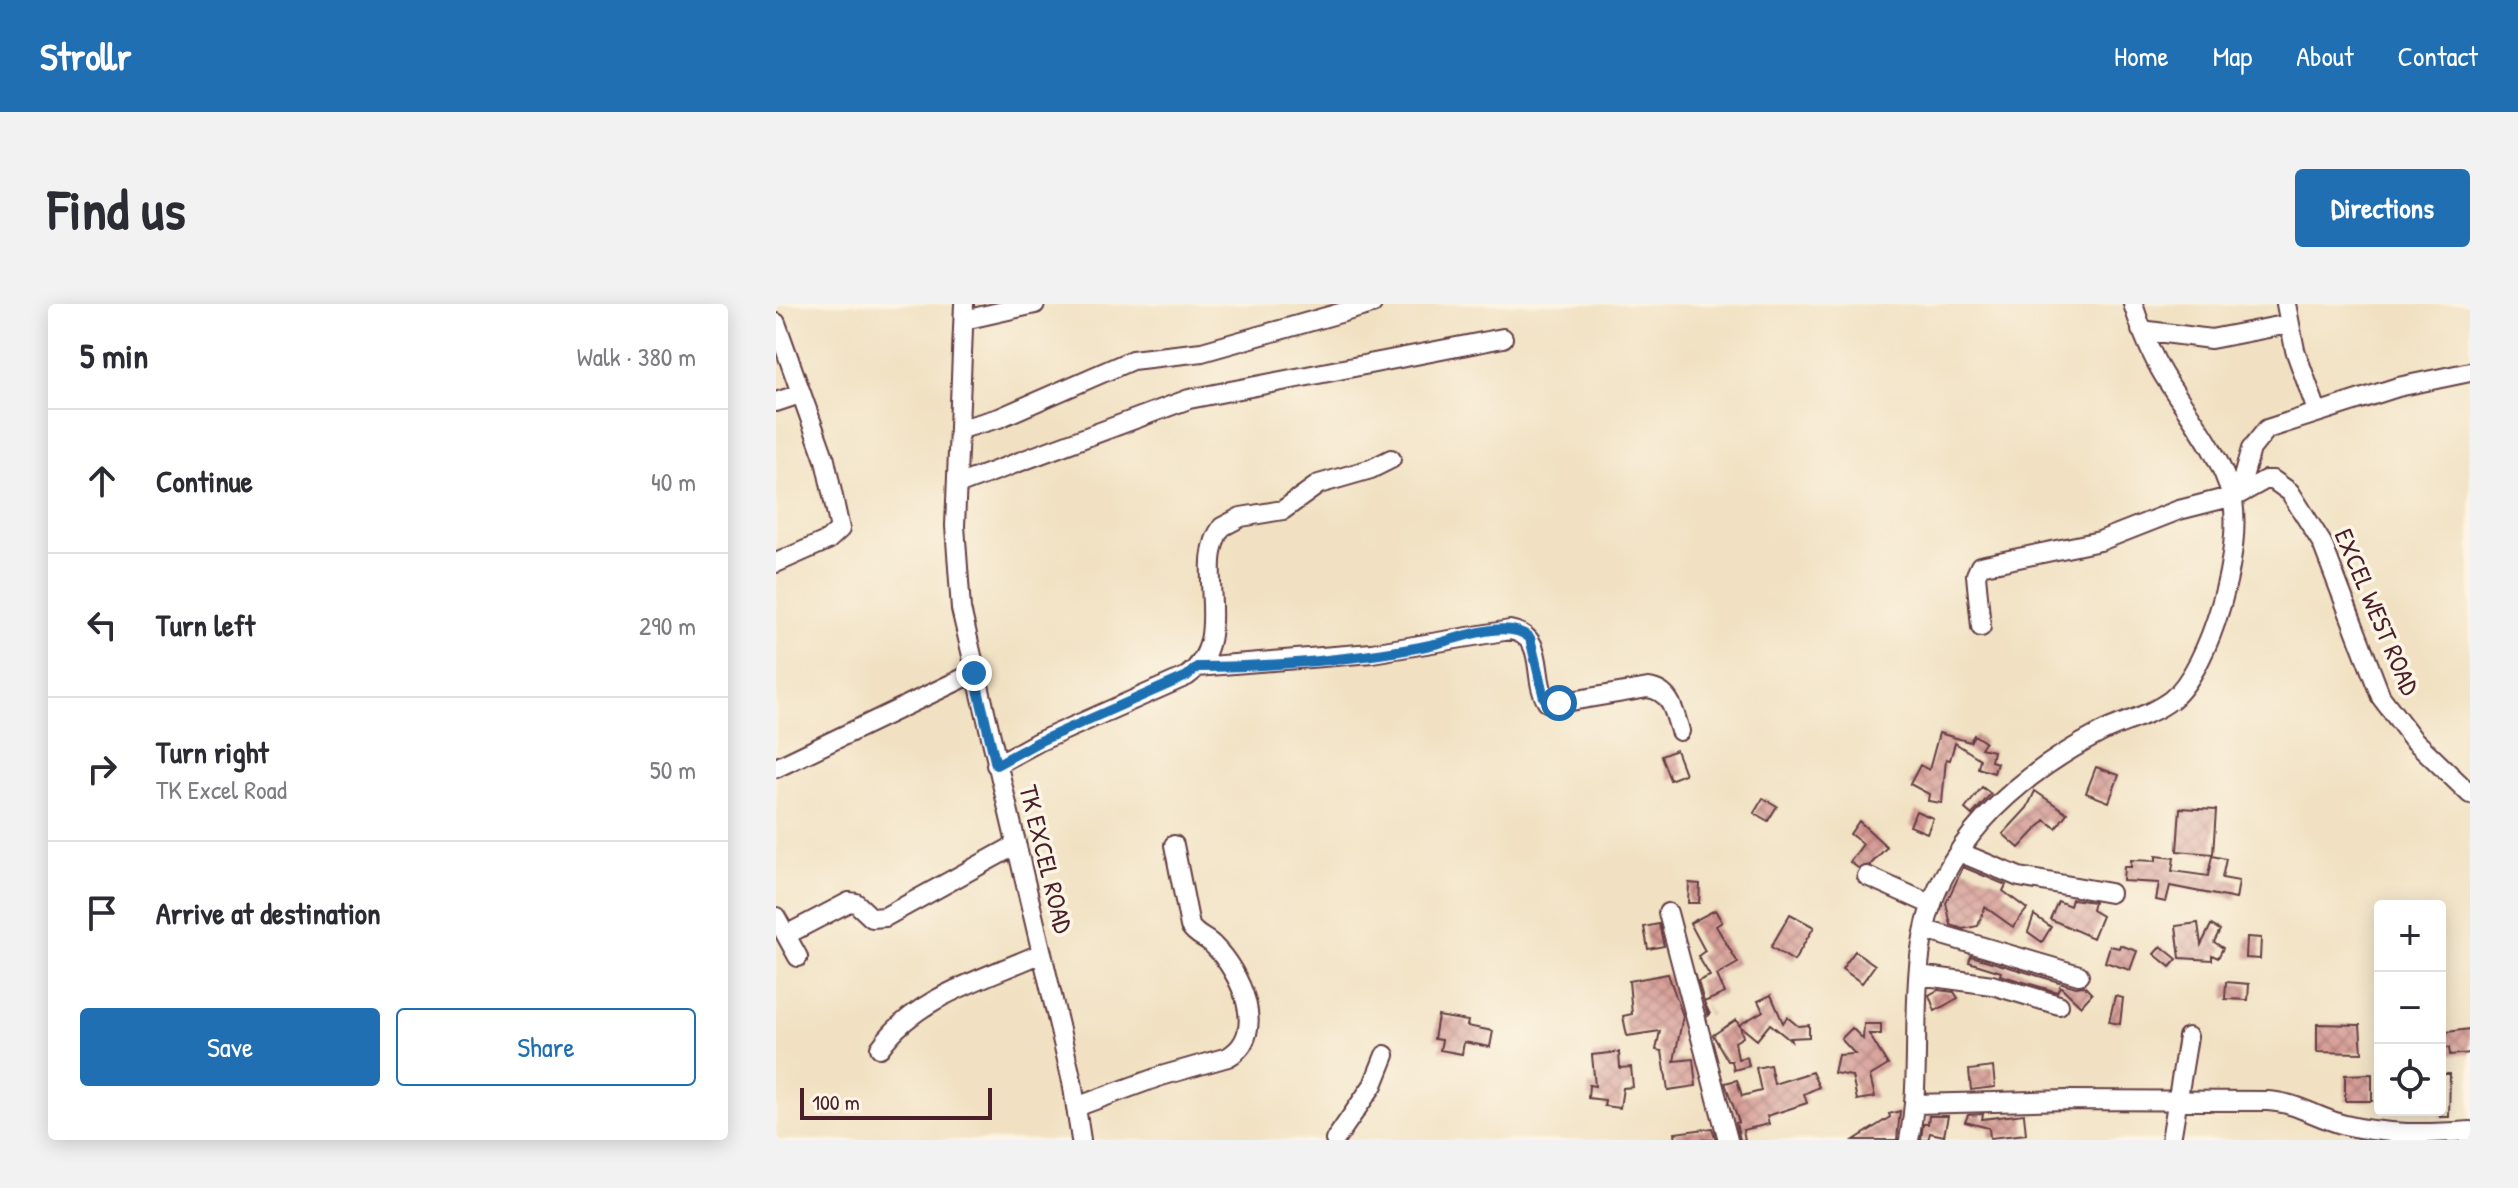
<!DOCTYPE html>
<meta charset="utf-8">
<style>
:root{--surface:#fff;--page:#f2f2f3;--text:#2b2b33;--muted:#7c7c81;--line:#e1e1e2;--accent:#1f6fb2}
body{margin:0;font-family:"Patrick Hand",sans-serif;background:var(--page);color:var(--text)}
.controls{position:absolute;right:24px;bottom:24px;display:grid;overflow:hidden;border-radius:8px;box-shadow:0 4px 20px #0003}
.controls button{width:72px;height:72px;display:grid;place-items:center;padding:0;border:0;border-bottom:2px solid var(--line);background:var(--surface);color:var(--text);font:40px sans-serif}
.scale{position:absolute;left:24px;bottom:20px;width:192px;box-sizing:border-box;padding-left:8px;border:4px solid #4a1f2b;border-top:0;font-size:22px;line-height:28px;white-space:nowrap;color:#4a1f2b;-webkit-text-stroke:6px #fcf5e5;paint-order:stroke}
.stop{position:absolute;width:24px;height:24px;margin:-18px;border:6px solid #1f6fb2;border-radius:50%;background:#fff}
.stop.end{background:#1f6fb2;border-color:#fff;box-shadow:0 2px 8px #0008}
.list{margin:0;padding:0;list-style:none}
h2{display:flex;justify-content:space-between;align-items:center;height:104px;margin:0;padding:0 32px;font-size:34px}
h2 small{font-size:26px;font-weight:400;color:var(--muted)}
.list li{display:grid;grid-template-columns:52px 1fr auto;gap:24px;align-items:center;box-sizing:border-box;height:144px;padding:0 32px;border-top:2px solid var(--line)}
.list b{display:block;font-size:30px;white-space:nowrap}
.list p{margin:0;font-size:26px;white-space:nowrap;color:var(--muted)}
.list em{font-size:26px;font-style:normal;color:var(--muted)}
.actions{display:flex;gap:16px;padding:24px 32px}
.actions a{flex:1;padding:18px 0;border:2px solid var(--accent);border-radius:8px;text-align:center;font-size:28px;color:var(--accent)}
.actions .main{background:var(--accent);color:#fff}
.icon{flex:none;width:44px;height:44px;fill:none;stroke:currentColor;stroke-width:2;stroke-linecap:round;stroke-linejoin:round}
.map{position:relative;flex:none;width:1694px;height:836px;overflow:hidden;border-radius:8px}
header{display:flex;align-items:center;gap:48px;box-sizing:border-box;height:112px;padding:0 40px;background:var(--accent);color:#fff}
header strong{font-size:38px}
nav{display:flex;gap:44px;margin-inline-start:auto;font-size:28px}
.intro{display:flex;align-items:center;justify-content:space-between;box-sizing:border-box;height:192px;padding:0 48px}
h1{margin:0;font-size:56px}
.button{padding:20px 36px;border-radius:8px;background:var(--accent);color:#fff;font-size:28px;font-weight:700}
main{display:flex;gap:48px;padding:0 48px}
aside{flex:1;background:var(--surface);border-radius:8px;box-shadow:0 4px 20px #0003}
.map>svg:first-child{display:block}
.building{fill:url(#building-cross-hatch)}
.lines{fill:none;stroke-linecap:round;stroke-linejoin:round}
.minor-casing{stroke:#633c42;stroke-width:22}
.minor{stroke:#fff;stroke-width:18}
.route{stroke:#1f6fb2;stroke-width:10}
.labels{text-anchor:middle;stroke-width:7;stroke-linejoin:round;paint-order:stroke}
.street-label{font-size:26px;fill:#4a1f2b;stroke:#fcf5e5}
</style>
<header>
<strong>Strollr</strong>
<nav><a>Home</a><a>Map</a><a>About</a><a>Contact</a></nav>
</header>
<div class="intro"><h1>Find us</h1><a class="button">Directions</a></div>
<main>
<aside>
<h2>5 min<small>Walk · 380 m</small></h2>
<ul class="list">
<li><svg class="icon" aria-label="ahead" viewBox="0 0 24 24"><path d="M12 20V5M6 11l6-6 6 6"/></svg><div><b>Continue</b></div><em>40 m</em></li>
<li><svg class="icon" aria-label="left" viewBox="0 0 24 24"><path d="M17 20v-9H6M10 6l-5 5 5 5"/></svg><div><b>Turn left</b></div><em>290 m</em></li>
<li><svg class="icon" aria-label="right" viewBox="0 0 24 24"><path d="M7 20v-9h11M14 6l5 5-5 5"/></svg><div><b>Turn right</b><p>TK Excel Road</p></div><em>50 m</em></li>
<li><svg class="icon" aria-label="arrive" viewBox="0 0 24 24"><path d="M6 21V4h12l-3 4 3 4H6"/></svg><div><b>Arrive at destination</b></div></li>
</ul>
<div class="actions"><a class="main">Save</a><a>Share</a></div>
</aside>
<div class="map">
<svg width="1694" height="836" viewBox="0 0 1694 836">
<defs>
<pattern id="building-cross-hatch" width="8" height="8" patternUnits="userSpaceOnUse" patternTransform="scale(2)"><rect width="8" height="8" fill="#d49993"/><path d="M0 0l8 8M0 8l8-8" fill="none" stroke="#ae7c78"/></pattern>
</defs>
<rect width="100%" height="100%" fill="#fcf5e5"/>
<filter id="ink" filterUnits="userSpaceOnUse"><feTurbulence type="fractalNoise" baseFrequency=".0125" numOctaves="2"/><feDisplacementMap in="SourceGraphic" scale="16" xChannelSelector="R" yChannelSelector="G"/><feConvolveMatrix kernelMatrix="1 2 1 2 8 2 1 2 1" color-interpolation-filters="sRGB"/></filter>
<filter id="wash" filterUnits="userSpaceOnUse"><feTurbulence type="fractalNoise" baseFrequency=".006" numOctaves="4" result="noise"/><feDisplacementMap in="SourceGraphic" scale="32" xChannelSelector="R" yChannelSelector="G"/><feGaussianBlur stdDeviation="1.8" result="paint"/><feColorMatrix in="noise" values="0 0 0 0 0 0 0 0 0 0 0 0 0 0 0 0 0 1.4 0 .05"/><feComposite in="paint" operator="in"/></filter>
<g filter="url(#wash)">
<rect width="100%" height="100%" fill="#f1e1c2"/>
<g id="blocks">
<path class="building" d="M 1163,429 L 1194,438 L 1198,431 L 1209,438 L 1205,444 L 1217,447 L 1215,457 L 1221,459 L 1218,469 L 1202,464 L 1204,455 L 1179,439 L 1174,456 L 1170,455 L 1166,499 L 1152,497 L 1153,490 L 1134,480 L 1144,461 L 1153,466 Z
M 900,446 L 909,470 L 894,476 L 885,452 Z
M 1320,463 L 1343,471 L 1333,498 L 1310,489 Z
M 1206,483 L 1215,490 L 1196,511 L 1189,505 Z
M 1259,487 L 1291,509 L 1280,524 L 1269,516 L 1243,544 L 1227,530 L 1251,504 Z
M 987,494 L 1001,502 L 992,517 L 978,509 Z
M 1404,504 L 1440,506 L 1437,550 L 1401,547 Z
M 1140,507 L 1157,514 L 1151,529 L 1134,522 Z
M 1083,517 L 1111,543 L 1094,561 L 1082,564 L 1074,558 L 1087,540 L 1074,530 Z
M 1380,552 L 1398,554 L 1396,567 L 1432,572 L 1436,552 L 1450,555 L 1446,574 L 1463,577 L 1460,595 L 1394,582 L 1390,598 L 1380,596 L 1383,579 L 1347,577 L 1348,563 L 1355,563 L 1355,556 L 1380,557 Z
M 1187,563 L 1230,581 L 1227,587 L 1251,605 L 1237,623 L 1209,603 L 1202,622 L 1187,625 L 1175,621 L 1170,599 Z
M 913,579 L 924,580 L 923,599 L 912,599 Z
M 1296,595 L 1318,598 L 1316,606 L 1326,612 L 1317,634 L 1274,615 L 1282,597 L 1294,602 Z
M 939,606 L 946,618 L 940,622 L 962,659 L 941,671 L 949,689 L 928,698 L 934,710 L 932,712 L 922,677 L 934,672 L 922,652 L 929,647 L 914,619 Z
M 1014,610 L 1038,623 L 1018,657 L 995,643 Z
M 1258,611 L 1275,623 L 1266,638 L 1252,628 Z
M 1422,619 L 1425,641 L 1435,621 L 1444,626 L 1438,638 L 1447,644 L 1442,654 L 1436,651 L 1436,656 L 1404,654 L 1400,622 Z
M 883,620 L 888,642 L 872,645 L 868,623 Z
M 1471,633 L 1485,634 L 1484,655 L 1470,654 Z
M 1344,641 L 1361,647 L 1354,666 L 1329,658 L 1334,642 L 1343,644 Z
M 1385,642 L 1401,655 L 1394,663 L 1378,650 Z
M 1079,647 L 1099,661 L 1086,679 L 1066,665 Z
M 1195,652 L 1300,683 L 1308,682 L 1316,690 L 1305,702 L 1284,682 L 1281,688 L 1224,671 L 1225,668 L 1193,658 Z
M 892,670 L 907,712 L 898,757 L 917,755 L 920,782 L 892,786 L 886,747 L 880,746 L 884,727 L 851,732 L 847,712 L 856,710 L 853,677 Z
M 1450,678 L 1473,680 L 1472,696 L 1449,695 Z
M 1162,686 L 1178,688 L 1182,694 L 1159,707 L 1153,691 Z
M 995,691 L 1007,719 L 1011,713 L 1022,722 L 1033,721 L 1033,733 L 1014,734 L 1015,737 L 994,720 L 981,736 L 964,722 L 967,733 L 959,738 L 962,755 L 971,753 L 973,762 L 958,766 L 956,757 L 952,757 L 937,731 L 960,716 L 963,721 L 987,707 L 982,697 Z
M 1339,692 L 1347,694 L 1344,720 L 1333,718 Z
M 662,712 L 692,717 L 691,722 L 717,727 L 714,743 L 688,738 L 686,750 L 664,746 L 666,736 L 658,735 Z
M 1088,720 L 1105,720 L 1105,730 L 1093,730 L 1112,761 L 1094,772 L 1099,793 L 1081,796 L 1076,772 L 1058,769 L 1062,751 L 1079,750 L 1065,735 L 1076,724 L 1087,735 Z
M 1541,720 L 1584,721 L 1586,749 L 1541,748 Z
M 1694,725 L 1694,749 L 1674,751 L 1673,744 L 1664,743 L 1664,729 Z
M 843,748 L 844,764 L 855,763 L 857,783 L 847,784 L 844,804 L 828,802 L 829,796 L 812,794 L 813,781 L 819,782 L 816,751 Z
M 994,761 L 998,780 L 1036,768 L 1043,783 L 1028,790 L 1031,799 L 991,812 L 993,820 L 967,826 L 969,836 L 964,836 L 960,819 L 963,818 L 949,779 L 961,776 L 966,792 L 985,787 L 980,764 Z
M 1217,763 L 1219,783 L 1195,786 L 1193,766 Z
M 1596,770 L 1596,797 L 1569,797 L 1569,771 Z
M 1664,770 L 1674,770 L 1673,813 L 1664,813 Z
M 1124,807 L 1121,836 L 1078,836 L 1114,813 L 1113,810 Z
M 1207,810 L 1206,815 L 1248,810 L 1250,830 L 1214,834 L 1213,824 L 1189,818 L 1192,811 Z
M 1153,812 L 1172,812 L 1168,832 L 1154,829 L 1152,836 L 1145,836 L 1147,820 L 1152,820 Z
M 936,824 L 940,836 L 900,836 L 899,829 Z"/>
</g>
</g>
<g filter="url(#ink)">
<use href="#blocks" fill-opacity="0" stroke="#633c42" stroke-width="2"/>
<g class="lines">
<g class="minor-casing">
<path id="minor" d="M 188,0 L 179,222 L 185,305 L 296,777 L 305,836
M 1510,0 L 1519,46 L 1541,107
M 188,16 L 259,0
M 0,19 L 49,156 L 64,225 L 52,236 L 0,259
M 1365,26 L 1435,35 L 1513,20
M 0,98 L 24,90
M 185,125 L 223,114 L 356,56 L 426,48 L 596,0
M 181,181 L 413,95 L 727,34
M 1462,191 L 1475,145 L 1491,125 L 1622,83 L 1694,68
M 1205,323 L 1200,271 L 1204,262 L 1324,237 L 1403,206 L 1462,191 L 1489,176 L 1497,176 L 1514,188 L 1546,239 L 1605,393 L 1637,435 L 1694,490
M 421,363 L 596,349 L 734,326 C 772,333 755,373 771,398 L 783,399 L 872,384 C 895,387 898,407 904,427
M 220,461 L 262,438 L 411,372 C 461,336 416,263 446,223 L 465,213 L 507,206 L 543,180 L 595,165 L 615,155
M 0,464 L 198,369
M 1183,548 L 1243,573 L 1334,589
M 1091,572 L 1156,601
M 892,609 L 952,836
M 0,613 L 22,653
M 1149,626 L 1303,671
M 10,631 L 73,598 L 80,599 L 96,614 L 109,613 L 238,542
M 1143,671 L 1216,681 L 1283,701
M 104,744 C 140,692 211,674 266,649
M 1139,800 L 1291,796 L 1491,797 C 1520,798 1541,814 1569,821 C 1610,831 1652,830 1694,827
M 300,803 L 385,772 L 452,753 C 494,729 463,667 438,642 C 430,633 421,633 414,622 L 398,541
M 559,836 L 597,781 L 609,751
M 1133,836 C 1150,751 1125,654 1167,574 C 1201,508 1259,463 1324,429 C 1347,417 1374,412 1395,396 C 1435,363 1468,243 1456,193 C 1444,148 1412,110 1388,72 C 1374,49 1365,25 1357,0
M 1395,836 L 1412,733"/>
</g>
<use href="#minor" class="minor"/>
</g>
</g>
<g class="lines" filter="url(#ink)">
<path class="route" d="M 198,369 L 220,461 L 262,438 L 411,372 L 421,363 C 491,363 591,355 659,340 C 685,334 731,314 754,334 L 768,394 L 776,400 L 783,399"/>
</g>
<g class="labels">
<g class="street-label">
<text transform="translate(1601 308) rotate(67)" y="9">EXCEL WEST ROAD</text>
<text transform="translate(270 555) rotate(76)" y="9">TK EXCEL ROAD</text>
</g>
</g>
</svg>
<div class="controls">
<button>+</button>
<button>−</button>
<button><svg class="icon" aria-label="locate" viewBox="0 0 24 24"><circle cx="12" cy="12" r="6"/><path d="M12 2v4M12 18v4M2 12h4M18 12h4"/></svg></button>
</div>
<div class="scale">100 m</div>
<div class="stop" style="left:783px;top:399px"></div>
<div class="stop end" style="left:198px;top:369px"></div>
</div>
</main>
